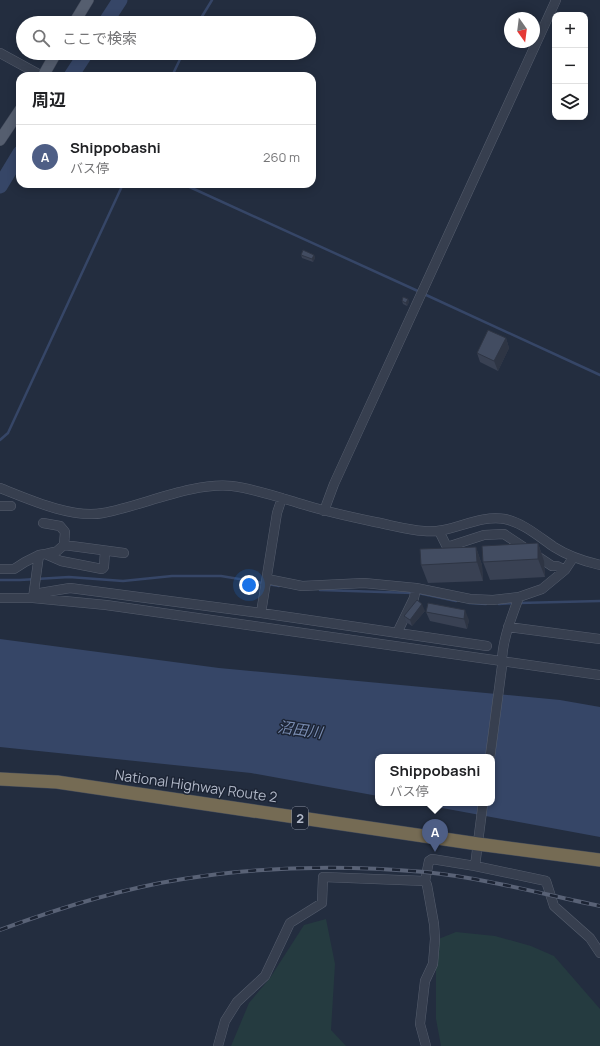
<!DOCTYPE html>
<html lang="ja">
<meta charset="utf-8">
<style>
:root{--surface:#fff;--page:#f6f6f6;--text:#202124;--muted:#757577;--line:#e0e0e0;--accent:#4e5e85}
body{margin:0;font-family:Manrope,"Noto Sans JP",sans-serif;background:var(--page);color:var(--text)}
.controls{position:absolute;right:12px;top:12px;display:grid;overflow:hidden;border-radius:8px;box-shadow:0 2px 10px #0003}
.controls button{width:36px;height:36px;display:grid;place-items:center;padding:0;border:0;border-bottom:1px solid var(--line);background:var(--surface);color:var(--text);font:20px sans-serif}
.compass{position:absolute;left:504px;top:12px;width:36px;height:36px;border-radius:50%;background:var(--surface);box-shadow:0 2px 10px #0003;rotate:166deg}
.you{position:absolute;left:249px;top:585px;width:14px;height:14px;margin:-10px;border:3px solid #fff;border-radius:50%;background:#1a73e8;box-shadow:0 0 0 6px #1a73e833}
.badge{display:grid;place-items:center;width:26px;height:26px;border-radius:50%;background:var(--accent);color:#fff;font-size:13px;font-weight:700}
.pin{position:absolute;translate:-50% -33px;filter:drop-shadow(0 1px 2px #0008)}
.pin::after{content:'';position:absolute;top:21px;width:14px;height:12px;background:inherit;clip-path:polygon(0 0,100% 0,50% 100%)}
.popup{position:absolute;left:375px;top:754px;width:120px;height:52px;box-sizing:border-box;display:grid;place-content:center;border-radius:8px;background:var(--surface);filter:drop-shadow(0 1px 3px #0005);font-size:13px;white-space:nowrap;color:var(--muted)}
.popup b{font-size:15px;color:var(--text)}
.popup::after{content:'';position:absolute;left:50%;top:100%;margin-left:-8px;border:8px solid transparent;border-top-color:var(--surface)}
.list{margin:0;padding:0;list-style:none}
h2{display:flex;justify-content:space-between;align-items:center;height:52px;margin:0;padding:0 16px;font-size:17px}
h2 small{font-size:13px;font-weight:400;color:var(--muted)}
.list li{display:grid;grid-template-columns:26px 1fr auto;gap:12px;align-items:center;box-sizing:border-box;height:64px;padding:0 16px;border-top:1px solid var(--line)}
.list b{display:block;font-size:15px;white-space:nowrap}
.list p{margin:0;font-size:13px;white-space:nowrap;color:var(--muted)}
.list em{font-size:13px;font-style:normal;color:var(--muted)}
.icon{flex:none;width:22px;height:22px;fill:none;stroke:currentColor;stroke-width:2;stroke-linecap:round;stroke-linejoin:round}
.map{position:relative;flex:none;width:600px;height:1046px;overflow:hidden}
.search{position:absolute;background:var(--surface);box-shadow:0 2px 10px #0003;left:16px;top:16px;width:300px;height:44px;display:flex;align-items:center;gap:10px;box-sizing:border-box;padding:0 14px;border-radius:22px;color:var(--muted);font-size:15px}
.panel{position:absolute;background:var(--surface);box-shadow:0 2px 10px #0003;left:16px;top:72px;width:300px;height:116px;border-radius:12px}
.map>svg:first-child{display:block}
.green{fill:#253b40}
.water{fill:#364667}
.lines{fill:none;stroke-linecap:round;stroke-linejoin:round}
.stream{stroke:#364667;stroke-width:2.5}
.river{stroke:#364667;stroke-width:15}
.minor-casing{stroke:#555d6d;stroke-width:10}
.major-casing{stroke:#404858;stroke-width:12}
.highway-casing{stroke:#424a5a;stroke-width:14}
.minor{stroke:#373f4f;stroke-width:9}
.major{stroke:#555e6f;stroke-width:11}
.highway{stroke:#756b54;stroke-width:13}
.rail-casing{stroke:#596276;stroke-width:4}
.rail{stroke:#1c2434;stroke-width:2.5;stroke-dasharray:8;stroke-linecap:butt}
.wall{fill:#394153}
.shaded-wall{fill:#2e3544}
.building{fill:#424c61;stroke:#2e3544}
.labels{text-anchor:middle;stroke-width:3;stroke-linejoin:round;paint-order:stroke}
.shield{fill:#1c2434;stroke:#868d9d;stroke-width:1}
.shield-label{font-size:13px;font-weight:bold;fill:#b3baca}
.street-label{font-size:14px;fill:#b3baca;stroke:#1c2434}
.water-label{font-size:15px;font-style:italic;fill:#7a8db2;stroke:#1c2434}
</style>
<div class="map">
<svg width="600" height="1046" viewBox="0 0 600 1046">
<rect width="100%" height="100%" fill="#232d3f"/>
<path class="green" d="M 326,919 L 335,964 L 331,1030 L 346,1046 L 231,1046 L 249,1003 L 270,978 L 304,925 Z
M 456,932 L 495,936 L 531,946 L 554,956 L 600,1009 L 600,1046 L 441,1046 L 436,1019 L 436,940 Z"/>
<path class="water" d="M 0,639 L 219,668 L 560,700 L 600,707 L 600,837 L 415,803 L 492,803 L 492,757 L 378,757 L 378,796 L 251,773 L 0,747 Z"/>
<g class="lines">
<path class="stream" d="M 198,23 L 212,0
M 172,76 L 183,53
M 183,184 L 420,292
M 424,294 L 600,375
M 0,440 L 8,433 L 123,184
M 0,580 L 20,580 L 69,577 L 123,581 L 172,576 L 221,576 L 263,583
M 268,584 L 279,586
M 320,590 L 413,593
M 418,593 L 456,601
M 469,603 L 486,604
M 519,603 L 600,601
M 499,604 L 514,603"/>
<path class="river" d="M 105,23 L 120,0
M 71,76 L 86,53
M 0,186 L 20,153"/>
<g class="minor-casing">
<path id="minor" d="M 0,53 L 42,76
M 0,488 C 28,499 72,519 103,513 C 142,506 192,482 232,486 C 256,489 281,498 305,505 C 328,512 351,517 375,522 C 391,525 408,530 424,531 C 452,534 477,514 505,519 C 523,523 538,536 554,547 C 568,556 583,561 600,565
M 0,506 L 11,506
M 324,511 L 334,484 L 556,0
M 43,523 L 60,526 L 65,532 L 64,545 L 57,551 L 45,554
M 439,531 L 447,547 L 484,535 L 504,534 L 552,566 L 557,566 L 565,570
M 64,545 L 124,553
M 0,569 L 14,569 L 25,562 L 39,555
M 267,579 L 302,586 L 364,583 L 416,588 L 470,599 L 493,600 L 519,597 L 542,589 L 565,570 L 573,558
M 34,594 L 70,588 L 261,613 L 487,646
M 0,598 L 33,598 L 106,605 L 600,675
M 33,598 L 39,555 L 45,554 L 61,561 L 102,569 L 104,567 L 105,551
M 261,613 L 277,513 L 282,498
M 508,627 L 600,639
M 397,633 L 414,598 L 416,588
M 490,757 L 502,666 C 501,643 511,619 519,597
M 475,866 L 483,803
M 218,1046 L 225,1021 L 237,1002 L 265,976 L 290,923 L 322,903 L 323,877 L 425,881
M 426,1046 L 420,1024 L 425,981 L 433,964 L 435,939 L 434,924 L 427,885 L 425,881 L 429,861 L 432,859 L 475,866 L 546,881 L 554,906 L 590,938 L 600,953"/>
</g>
<g class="major-casing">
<path id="major" d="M 74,23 L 88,0
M 43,76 L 56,53
M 0,140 L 20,110"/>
</g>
<g class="highway-casing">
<path id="highway" d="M 0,779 L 57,782 L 478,844 L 600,860"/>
</g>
<use href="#minor" class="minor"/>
<use href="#major" class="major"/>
<use href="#highway" class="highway"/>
<g class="rail-casing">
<path id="rail" d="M 0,930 C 59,908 120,889 183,879 C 263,866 344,865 425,872 C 484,878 542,894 600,906"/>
</g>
<use href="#rail" class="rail"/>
</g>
<path class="wall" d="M 301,255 L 314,255 L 315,258 L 313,262 L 302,258 Z
M 408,299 L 409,302 L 407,306 L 403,304 L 402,301 Z
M 506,338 L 509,348 L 498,371 L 480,362 L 477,353 Z
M 538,543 L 544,561 L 545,577 L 490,580 L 483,562 Z
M 476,547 L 482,565 L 483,581 L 428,583 L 421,565 Z
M 425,611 L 412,626 L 406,622 L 404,616 Z
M 426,612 L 469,620 L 467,629 L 430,621 Z"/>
<path class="shaded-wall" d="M 314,255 L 315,258 L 313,262 L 312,259 Z
M 408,299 L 409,302 L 407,306 L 406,303 Z
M 506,338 L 509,348 L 498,371 L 494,361 Z
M 538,543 L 544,561 L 545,577 L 538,559 Z
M 476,547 L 482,565 L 483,581 L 477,562 Z
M 422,604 L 425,611 L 412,626 L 410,620 Z
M 465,610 L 469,620 L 467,629 L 464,619 Z"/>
<path class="building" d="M 303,250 L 314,255 L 312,259 L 301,255 Z
M 403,297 L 408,299 L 406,303 L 402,301 Z
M 488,330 L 506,338 L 494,361 L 477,353 Z
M 538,543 L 538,559 L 483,562 L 482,546 Z
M 476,547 L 477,562 L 421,565 L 420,549 Z
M 417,600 L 422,604 L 410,620 L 404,616 Z
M 428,603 L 465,610 L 464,619 L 426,612 Z"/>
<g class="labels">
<rect class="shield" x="292" y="807" width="16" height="22" rx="3"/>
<g class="shield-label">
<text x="300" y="823">2</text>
</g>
<g class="street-label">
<text transform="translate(196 786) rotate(8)" y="5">National Highway Route 2</text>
</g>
<g class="water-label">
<text transform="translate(300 730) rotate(8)" y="5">沼田川</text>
</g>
</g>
</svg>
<div class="controls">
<button>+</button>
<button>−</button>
<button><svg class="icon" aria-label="layers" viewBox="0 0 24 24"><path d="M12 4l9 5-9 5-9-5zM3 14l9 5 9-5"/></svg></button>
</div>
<svg class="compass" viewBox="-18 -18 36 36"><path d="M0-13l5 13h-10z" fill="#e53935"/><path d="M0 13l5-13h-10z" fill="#757577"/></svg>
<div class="you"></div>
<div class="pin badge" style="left:435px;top:852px">A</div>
<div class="popup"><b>Shippobashi</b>バス停</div>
<div class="search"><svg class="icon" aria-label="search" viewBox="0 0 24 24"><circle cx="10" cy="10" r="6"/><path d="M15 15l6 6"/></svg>ここで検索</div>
<section class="panel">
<h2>周辺<small></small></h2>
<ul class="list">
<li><span class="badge">A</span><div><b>Shippobashi</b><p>バス停</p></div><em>260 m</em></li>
</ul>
</section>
</div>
